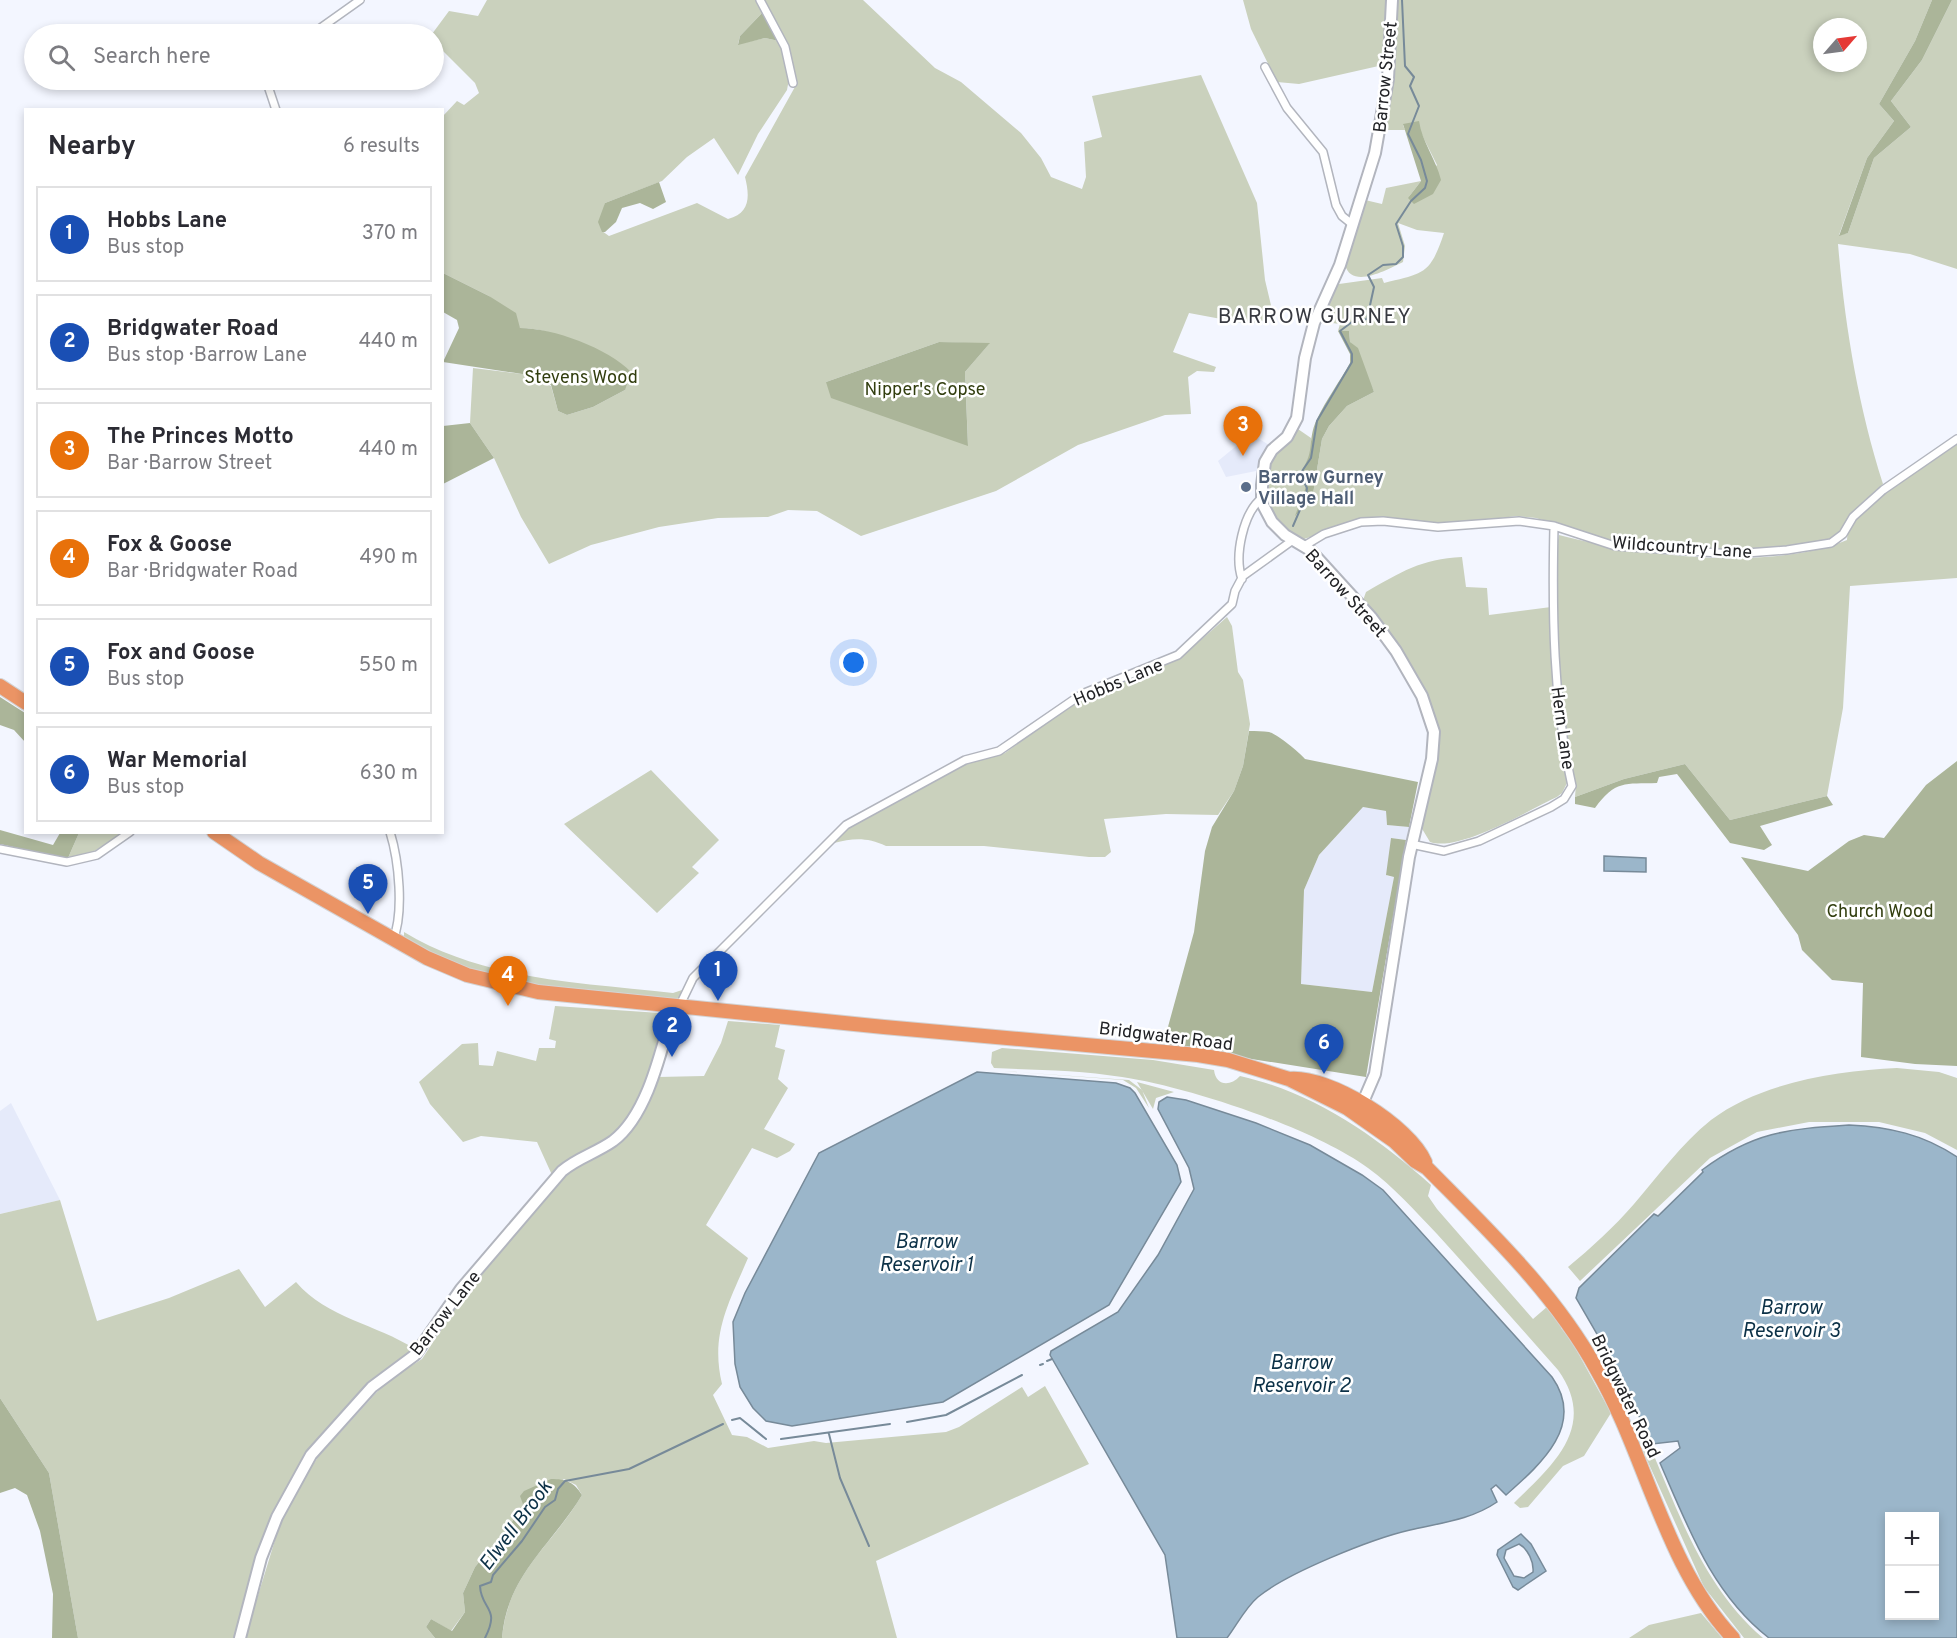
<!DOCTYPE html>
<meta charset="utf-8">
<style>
:root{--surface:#fff;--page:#f7f7f7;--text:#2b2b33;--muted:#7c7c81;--line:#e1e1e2;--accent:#008a71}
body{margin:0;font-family:Overpass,sans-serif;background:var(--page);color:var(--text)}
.controls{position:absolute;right:18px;bottom:18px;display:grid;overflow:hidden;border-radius:0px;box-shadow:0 3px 9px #0003}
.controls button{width:54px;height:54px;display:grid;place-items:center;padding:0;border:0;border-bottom:2px solid var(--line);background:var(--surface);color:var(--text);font:30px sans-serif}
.compass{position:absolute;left:1813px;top:18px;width:54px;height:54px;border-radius:50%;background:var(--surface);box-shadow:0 3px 9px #0003;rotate:62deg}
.you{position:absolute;left:854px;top:663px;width:21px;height:21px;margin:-15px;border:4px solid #fff;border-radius:50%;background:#1a73e8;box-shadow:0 0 0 9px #1a73e833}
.badge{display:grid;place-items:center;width:39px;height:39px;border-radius:50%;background:var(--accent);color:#fff;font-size:20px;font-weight:700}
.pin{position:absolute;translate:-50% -50px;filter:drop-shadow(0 2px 3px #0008)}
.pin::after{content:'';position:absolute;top:32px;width:21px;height:18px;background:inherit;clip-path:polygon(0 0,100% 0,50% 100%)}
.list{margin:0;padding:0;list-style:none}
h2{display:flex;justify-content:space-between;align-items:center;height:78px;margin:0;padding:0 24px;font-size:26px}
h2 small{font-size:20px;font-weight:400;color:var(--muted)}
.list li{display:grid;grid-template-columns:39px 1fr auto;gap:18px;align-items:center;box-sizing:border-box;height:96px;margin:0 12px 12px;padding:0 12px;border:2px solid var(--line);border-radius:0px}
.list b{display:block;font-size:22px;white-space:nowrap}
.list p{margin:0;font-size:20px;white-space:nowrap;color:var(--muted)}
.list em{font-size:20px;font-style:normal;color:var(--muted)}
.icon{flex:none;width:33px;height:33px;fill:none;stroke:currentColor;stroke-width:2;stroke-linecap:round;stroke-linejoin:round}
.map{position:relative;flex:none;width:1957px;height:1638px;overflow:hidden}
.search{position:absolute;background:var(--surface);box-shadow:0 3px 9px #0003;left:24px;top:24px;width:420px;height:66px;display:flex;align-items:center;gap:15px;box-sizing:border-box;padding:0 21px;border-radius:33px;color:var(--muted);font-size:22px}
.panel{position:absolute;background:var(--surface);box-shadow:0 3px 9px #0003;left:24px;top:108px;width:420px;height:726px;border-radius:0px}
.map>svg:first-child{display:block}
.built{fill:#e5eafa}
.green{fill:#cad1bd;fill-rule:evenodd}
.forest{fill:#abb599}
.water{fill:#9bb6ca;stroke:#778a99;stroke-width:1.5;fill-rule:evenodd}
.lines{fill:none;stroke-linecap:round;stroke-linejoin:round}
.stream{stroke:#778a99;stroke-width:2}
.street-casing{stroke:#b2b5be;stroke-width:10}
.secondary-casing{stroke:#b2b5be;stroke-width:14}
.highway-casing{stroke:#d3d3d4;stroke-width:16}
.street{stroke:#fff;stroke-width:7}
.secondary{stroke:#fff;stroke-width:10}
.highway{stroke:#eb9465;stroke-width:14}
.service-dot{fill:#5c6f8a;stroke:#fff;stroke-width:2}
.labels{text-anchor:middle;stroke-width:5;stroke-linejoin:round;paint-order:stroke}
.street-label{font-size:18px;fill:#222326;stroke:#fff}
.park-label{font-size:18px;fill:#323e0f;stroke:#fff}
.service-label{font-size:18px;font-weight:bold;fill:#4e5e75;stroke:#fff;text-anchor:start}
.water-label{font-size:20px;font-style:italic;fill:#0c3147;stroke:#fff}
.quarter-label{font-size:21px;letter-spacing:1.5px;fill:#383a41;stroke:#fff}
</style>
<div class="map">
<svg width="1957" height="1638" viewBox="0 0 1957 1638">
<rect width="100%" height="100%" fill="#f3f6ff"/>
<path class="built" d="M 1251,434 L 1269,445 L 1256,471 L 1226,477 L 1218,461 Z
M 1363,807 L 1386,811 L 1387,825 L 1409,827 L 1406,840 L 1392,838 L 1387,876 L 1394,877 L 1372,992 L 1301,984 L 1304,890 L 1319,855 Z
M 11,1103 L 60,1200 L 0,1214 L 0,1111 Z"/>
<path class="green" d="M 487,0 L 758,0 L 764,11 L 740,36 L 738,44 L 765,38 L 779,41 L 789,79 L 787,90 L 758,134 L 738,175 L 714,138 L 687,157 L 662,181 L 605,203 L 602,231 L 609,236 L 697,203 L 728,219 C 750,213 750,197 745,177 L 796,85 L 786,45 L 763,0 L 863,0 L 935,68 L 961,82 L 1021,133 L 1041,158 L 1051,177 L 1082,189 L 1086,177 L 1084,142 L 1102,137 L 1092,96 L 1201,75 L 1257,203 L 1265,280 L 1274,318 L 1248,324 L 1189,313 L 1173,352 L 1216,367 L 1214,372 L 1197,371 L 1188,377 L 1191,414 L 1165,415 L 1078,445 L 996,491 L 861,536 L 817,511 L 788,510 L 768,517 L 718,518 L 659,527 L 591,545 L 549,564 L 521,517 L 494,458 L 470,423 L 473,368 L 522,374 L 551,386 L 558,411 L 567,415 L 593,407 L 625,390 C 591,361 568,328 520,328 L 489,296 L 443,273 L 443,116 L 457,101 L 464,105 L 479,93 L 475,83 L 434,42 L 432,34 L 449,11 L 478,16 ZM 939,342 L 989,344 L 965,372 L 968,445 L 826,382 Z
M 1243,0 L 1386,0 L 1383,65 L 1299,84 L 1277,82 L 1251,29 Z
M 1396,0 L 1932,0 L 1915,41 L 1879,104 L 1894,121 L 1867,158 L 1839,235 L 1848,233 L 1874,158 L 1911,127 L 1891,101 L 1922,60 L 1952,0 L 1957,0 L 1957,269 L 1910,254 L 1838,244 C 1845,327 1858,405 1883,484 L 1860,505 L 1835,537 L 1825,541 L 1786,548 L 1732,551 L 1605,540 L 1536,518 L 1517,516 L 1459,523 L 1359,521 L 1301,540 L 1281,527 L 1266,502 L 1268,462 L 1295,427 L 1311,438 L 1311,457 L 1298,475 L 1306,486 L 1296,515 L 1312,500 L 1322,439 L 1329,426 L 1347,406 L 1374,392 L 1350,342 L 1349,331 L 1338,331 L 1340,324 L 1332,323 L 1333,319 L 1329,317 L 1333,308 L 1323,307 L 1336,285 L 1339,284 L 1382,278 L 1384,283 C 1424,273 1430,275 1444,233 L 1417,230 L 1398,223 L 1405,246 L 1403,262 C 1388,269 1352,290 1345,265 L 1365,200 L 1382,204 L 1386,188 L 1421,181 L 1408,198 L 1437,165 L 1421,133 L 1403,125 L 1405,130 L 1385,130 L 1394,55 ZM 1822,27 L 1858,27 L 1858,63 L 1822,63 Z
M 1957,443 L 1957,578 L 1850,586 L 1843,708 L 1827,796 L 1730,820 L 1685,764 L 1624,779 L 1575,797 L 1576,784 L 1566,746 L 1558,684 L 1560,675 L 1558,663 L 1555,557 L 1559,535 C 1638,556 1770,572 1847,540 C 1847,508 1931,461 1957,443 Z
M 1462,557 L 1466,587 L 1487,588 L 1489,615 L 1551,607 L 1553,709 L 1567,783 L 1562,793 L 1557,797 C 1527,811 1459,852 1430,842 L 1421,827 L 1437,752 L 1402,652 L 1382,623 L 1362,603 L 1366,592 C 1401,572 1421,559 1462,557 Z
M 1227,617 L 1232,626 L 1238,672 L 1243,680 L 1250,724 L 1243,766 L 1234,791 L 1218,815 L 1166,814 L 1104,819 L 1111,852 L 1105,857 L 1089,857 L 984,846 L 886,846 C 867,837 853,838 834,843 L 852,825 L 958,766 L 1005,753 L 1065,709 L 1092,694 L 1179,659 Z
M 651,770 L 719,840 L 692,867 L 699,873 L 657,913 L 564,824 Z
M 79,833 L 124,833 L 91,853 L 68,858 Z
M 404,932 C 485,981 581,982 673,993 L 682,990 L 680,997 L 675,999 C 609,992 538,990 475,971 C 450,963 427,951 404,938 Z
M 555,1006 L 660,1013 C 659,1050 641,1116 610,1138 C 602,1144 593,1146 585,1151 C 572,1157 562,1166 552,1175 L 537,1142 L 481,1136 L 463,1142 L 430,1104 L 419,1082 L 462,1044 L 478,1043 L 479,1065 L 493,1066 L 497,1051 L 536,1061 L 539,1048 L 555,1048 L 556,1041 L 549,1039 Z
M 728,1021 L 780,1025 L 775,1047 L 785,1050 L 778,1079 L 788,1088 L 764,1129 L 795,1144 L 790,1151 L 777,1158 L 752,1148 L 706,1225 L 748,1258 C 729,1303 710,1334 722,1384 L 713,1395 L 732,1435 L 747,1437 L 768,1448 L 814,1441 L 826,1443 L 946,1432 L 959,1427 L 1022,1387 L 1028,1397 L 1045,1386 L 1089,1464 L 876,1561 L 897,1638 L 502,1638 C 508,1573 551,1547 582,1495 L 576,1485 L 564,1479 L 524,1507 L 475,1567 L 463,1593 L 465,1612 L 451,1631 L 431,1619 L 426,1627 L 435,1638 L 245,1638 L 279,1527 L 297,1489 L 318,1457 L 386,1382 L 422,1359 L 461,1299 L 569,1171 L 620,1142 L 633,1129 L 646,1108 L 658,1077 L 704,1076 L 721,1043 Z
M 1002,1048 L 1153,1060 L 1214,1070 C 1216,1086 1230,1087 1240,1076 C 1315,1093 1374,1135 1431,1185 L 1428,1196 L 1437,1209 L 1533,1319 L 1548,1306 L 1562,1327 L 1561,1328 L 1572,1342 L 1611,1413 L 1584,1456 L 1563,1466 L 1528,1507 L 1520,1508 L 1514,1503 C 1554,1464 1598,1426 1558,1370 C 1518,1325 1478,1279 1437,1234 C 1415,1211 1394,1187 1368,1168 C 1313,1128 1189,1087 1122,1077 C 1080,1070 1036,1070 994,1068 L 991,1063 L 992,1052 Z
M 1897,1068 L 1939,1072 L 1957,1078 L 1957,1150 L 1925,1133 L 1879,1122 L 1809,1122 L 1757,1132 L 1710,1158 L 1580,1281 L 1568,1267 C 1591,1248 1614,1227 1634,1204 C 1659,1175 1681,1144 1711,1120 C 1761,1082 1837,1071 1897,1068 Z
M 1003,1071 L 1129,1080 L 1142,1090 L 1149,1108 L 1136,1088 L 1123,1080 Z
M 1137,1082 L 1174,1092 L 1156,1098 L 1153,1109 Z
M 60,1200 L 97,1321 L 169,1298 L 239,1269 L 265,1307 L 296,1282 C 327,1318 376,1324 415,1349 L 367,1385 L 319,1439 L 293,1475 L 278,1506 L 236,1638 L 78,1638 L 49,1473 L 0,1398 L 0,1214 Z
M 1639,1442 L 1652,1451 C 1681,1519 1705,1588 1763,1638 L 1744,1638 L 1704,1587 Z
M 1701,1613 L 1722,1638 L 1629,1638 L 1649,1625 Z"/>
<path class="forest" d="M 1932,0 L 1952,0 L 1922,60 L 1891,101 L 1911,127 L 1874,158 L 1848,233 L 1839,236 L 1867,158 L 1894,121 L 1879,104 L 1915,41 Z
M 764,11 L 779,41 L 765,38 L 738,45 L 740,36 Z
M 1419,121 C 1422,142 1436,159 1441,180 L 1433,194 L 1414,204 L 1408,198 L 1421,181 L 1403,124 Z
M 659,182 L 666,202 L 653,209 L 640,203 L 622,208 L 616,222 L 605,232 L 602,232 L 598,222 L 605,203 Z
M 443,273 L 489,296 L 516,313 L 520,328 C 553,328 608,348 631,372 L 625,390 L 593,407 L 567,415 L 558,411 L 551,385 L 522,374 L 443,362 L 459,328 L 457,320 L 443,312 Z
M 1338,331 L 1349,331 L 1350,342 L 1358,348 L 1374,392 L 1347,406 L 1329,426 L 1322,439 L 1312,500 L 1295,516 L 1306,486 L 1298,475 C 1317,452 1306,442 1317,419 C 1326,400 1340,381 1350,363 L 1350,354 Z
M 939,342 L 990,343 L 965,372 L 968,446 L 831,398 L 826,382 Z
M 470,423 L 494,458 L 443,484 L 443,426 Z
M 0,697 L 25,713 L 25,742 L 14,730 L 0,725 Z
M 1249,731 C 1256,731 1263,731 1269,732 C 1278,735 1299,752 1305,759 L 1418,782 L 1409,827 L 1387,825 L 1386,811 L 1363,807 L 1319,855 L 1304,890 L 1301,984 L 1372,992 L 1394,877 L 1386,875 L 1391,838 L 1406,840 L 1366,1077 L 1163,1045 L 1194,932 L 1205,851 L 1212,827 L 1234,791 L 1243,766 Z
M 1957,761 L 1957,1066 L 1915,1064 L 1861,1057 L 1863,983 L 1832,980 L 1802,950 L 1798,935 L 1741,857 L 1808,871 L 1849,841 L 1864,835 L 1884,838 L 1926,785 Z
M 1685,764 L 1730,820 L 1827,796 L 1833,805 L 1760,826 L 1772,845 L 1764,850 L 1730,843 L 1677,774 L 1659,777 L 1657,783 C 1625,784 1615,780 1595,808 L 1575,804 L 1575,797 L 1624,779 Z
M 0,830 L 53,845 L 60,833 L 79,833 L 68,858 L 63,858 L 0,844 Z
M 0,1398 L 49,1473 L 78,1638 L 52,1638 L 53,1594 L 40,1531 L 27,1495 L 15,1488 L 0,1493 Z
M 551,1479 C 566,1479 574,1482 582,1495 C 552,1545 507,1575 502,1638 L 435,1638 L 426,1627 L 431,1619 L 452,1631 L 465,1612 L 463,1593 L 475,1567 L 524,1507 L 520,1496 L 524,1491 Z"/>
<path class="water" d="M 1604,856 L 1646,858 L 1646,872 L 1604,871 Z
M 977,1072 L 1116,1083 L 1130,1088 L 1135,1093 L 1177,1165 L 1181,1182 L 1109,1305 L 943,1402 L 792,1426 L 766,1421 L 753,1408 L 740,1387 L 735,1364 L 733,1322 L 745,1293 L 819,1153 Z
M 1167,1097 L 1186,1100 L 1256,1123 L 1310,1145 L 1362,1175 L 1383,1190 L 1552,1377 C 1586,1425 1541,1464 1506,1495 L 1496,1485 L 1491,1489 L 1497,1502 C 1471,1520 1440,1523 1410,1530 C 1371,1539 1287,1573 1258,1597 C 1245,1608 1237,1625 1227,1638 L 1177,1638 L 1165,1555 L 1050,1355 L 1051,1351 L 1118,1312 L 1158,1255 L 1194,1189 L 1189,1168 L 1158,1109 L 1159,1102 Z
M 1849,1125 C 1889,1127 1923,1134 1957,1157 L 1957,1638 L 1769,1638 C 1712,1594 1688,1527 1660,1463 L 1680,1448 L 1678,1441 L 1652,1444 L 1615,1365 L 1576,1298 L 1579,1288 L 1654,1214 L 1658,1216 L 1703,1172 L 1702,1170 C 1753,1132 1787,1129 1849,1125 ZM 1890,1516 L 1934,1516 L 1934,1616 L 1890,1616 Z
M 1521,1534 L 1531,1544 L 1546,1571 L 1518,1590 L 1513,1587 L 1497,1555 L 1498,1550 ZM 1519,1544 C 1528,1549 1534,1562 1533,1572 L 1524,1578 L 1514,1576 L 1504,1558 L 1506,1550 Z"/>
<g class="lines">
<path class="stream" d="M 1293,526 L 1306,496 L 1307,488 L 1300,474 L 1311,458 L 1317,421 L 1352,362 L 1352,354 L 1340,331 L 1352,322 L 1367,319 L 1374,287 L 1368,275 L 1383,265 L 1396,264 L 1403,257 L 1403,246 L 1396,224 L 1411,201 L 1425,188 L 1427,181 L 1421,160 L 1408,134 L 1419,106 L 1410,86 L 1414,77 L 1405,66 L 1402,0
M 1047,1361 L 1052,1359
M 1040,1365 L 1043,1364
M 732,1420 L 740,1418 L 766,1439
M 907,1422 L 946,1415 L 1022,1375
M 829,1434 L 840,1478 L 869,1546
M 781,1439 L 890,1424
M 485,1638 C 501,1607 481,1610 480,1586 L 491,1582 L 493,1575 L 522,1541 L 545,1507 L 555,1500 L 558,1489 L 565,1481 L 629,1469 L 723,1424"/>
<g class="street-casing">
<path id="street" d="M 760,0 L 785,47 L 793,83
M 312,34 L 360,0
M 1265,67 L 1287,108 L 1323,152 L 1336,205 L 1342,216 L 1352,224
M 266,80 L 276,110
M 1304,546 L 1324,534 L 1361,522 L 1383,521 L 1438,527 L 1519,521 L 1554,526 L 1615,546 L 1733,554 L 1787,550 L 1831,543 L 1843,534 L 1853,517 L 1883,490 L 1957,439
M 1242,579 C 1234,556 1243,513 1262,498
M 390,832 C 399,861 404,913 393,940
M 1411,844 L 1444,851 L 1479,841 L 1551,807 L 1564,799 L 1572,786 C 1553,700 1552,614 1554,526
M 0,849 L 67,862 L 97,855 L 130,832
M 680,1005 L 693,978 L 846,825 L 965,760 L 999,751 L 1082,694 L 1178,655 L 1232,604 L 1235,591 L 1243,576 L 1293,540"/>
</g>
<g class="secondary-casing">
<path id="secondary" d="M 1363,1102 L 1375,1074 L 1409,857 L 1432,759 L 1434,732 L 1422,696 L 1396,651 L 1371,617 L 1310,550 L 1285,535 L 1272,522 L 1262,503 L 1262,485 L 1265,462 L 1272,450 L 1287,437 L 1297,418 L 1305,358 L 1314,323 L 1340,265 L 1375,153 L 1388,79 L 1392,0
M 240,1638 L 261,1558 L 277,1517 L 311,1455 L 372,1387 L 415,1355 L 461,1289 L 562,1171 C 577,1158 596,1153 613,1141 C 649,1114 662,1046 674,1005"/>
</g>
<g class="highway-casing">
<path id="highway" d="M 0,686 L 26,703
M 214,832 L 259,863 L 427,958 L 467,975 L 538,992 L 884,1027 L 1198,1055 L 1228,1060 L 1289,1079 L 1347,1108 L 1394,1141 L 1415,1161 L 1427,1168 C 1489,1231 1554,1292 1597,1370 C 1646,1455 1665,1566 1733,1638
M 1289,1079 C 1329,1075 1410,1126 1425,1162"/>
</g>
<use href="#street" class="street"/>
<use href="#secondary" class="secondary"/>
<use href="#highway" class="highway"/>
</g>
<circle class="service-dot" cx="1246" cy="487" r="6"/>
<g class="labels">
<g class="street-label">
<text transform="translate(1385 77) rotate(-84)" y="6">Barrow Street</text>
<text transform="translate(1682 547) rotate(4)" y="6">Wildcountry Lane</text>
<text transform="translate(1346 593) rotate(48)" y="6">Barrow Street</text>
<text transform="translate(1118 682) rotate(-23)" y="6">Hobbs Lane</text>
<text transform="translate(1563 728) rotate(82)" y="6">Hern Lane</text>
<text transform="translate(1166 1036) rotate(7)" y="6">Bridgwater Road</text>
<text transform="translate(445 1313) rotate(-52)" y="6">Barrow Lane</text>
<text transform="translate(1626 1396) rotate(64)" y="6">Bridgwater Road</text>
</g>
<g class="park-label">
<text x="581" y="383">Stevens Wood</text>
<text x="925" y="395">Nipper's Copse</text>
<text x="1880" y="917">Church Wood</text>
</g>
<g class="service-label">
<text x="1258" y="483">Barrow Gurney<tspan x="1258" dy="21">Village Hall</tspan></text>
</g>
<g class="water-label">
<text x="926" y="1248">Barrow<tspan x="926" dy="23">Reservoir 1</tspan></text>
<text x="1791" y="1314">Barrow<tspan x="1791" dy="23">Reservoir 3</tspan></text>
<text x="1301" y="1369">Barrow<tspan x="1301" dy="23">Reservoir 2</tspan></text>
<text transform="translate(515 1525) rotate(-53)" y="7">Elwell Brook</text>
</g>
<g class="quarter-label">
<text x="1315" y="323">BARROW GURNEY</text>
</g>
</g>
</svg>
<div class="controls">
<button>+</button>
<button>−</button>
</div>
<svg class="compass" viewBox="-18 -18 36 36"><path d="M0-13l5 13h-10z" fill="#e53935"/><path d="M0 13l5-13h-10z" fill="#7c7c81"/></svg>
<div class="you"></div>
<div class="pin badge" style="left:718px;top:1001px;background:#1a4fb4">1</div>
<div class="pin badge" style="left:672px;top:1057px;background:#1a4fb4">2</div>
<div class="pin badge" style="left:1243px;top:456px;background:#e8710a">3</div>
<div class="pin badge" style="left:508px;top:1006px;background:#e8710a">4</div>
<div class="pin badge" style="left:368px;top:914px;background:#1a4fb4">5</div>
<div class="pin badge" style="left:1324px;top:1074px;background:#1a4fb4">6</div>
<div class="search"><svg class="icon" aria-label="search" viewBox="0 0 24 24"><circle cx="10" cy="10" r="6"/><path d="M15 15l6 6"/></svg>Search here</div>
<section class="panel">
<h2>Nearby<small>6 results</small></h2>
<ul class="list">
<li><span class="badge" style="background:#1a4fb4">1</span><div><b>Hobbs Lane</b><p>Bus stop</p></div><em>370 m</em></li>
<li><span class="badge" style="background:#1a4fb4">2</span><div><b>Bridgwater Road</b><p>Bus stop · Barrow Lane</p></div><em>440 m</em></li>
<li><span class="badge" style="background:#e8710a">3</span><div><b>The Princes Motto</b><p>Bar · Barrow Street</p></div><em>440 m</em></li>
<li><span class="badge" style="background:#e8710a">4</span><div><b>Fox &amp; Goose</b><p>Bar · Bridgwater Road</p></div><em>490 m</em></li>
<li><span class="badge" style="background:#1a4fb4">5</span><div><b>Fox and Goose</b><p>Bus stop</p></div><em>550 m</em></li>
<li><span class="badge" style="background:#1a4fb4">6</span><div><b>War Memorial</b><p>Bus stop</p></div><em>630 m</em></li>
</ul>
</section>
</div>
